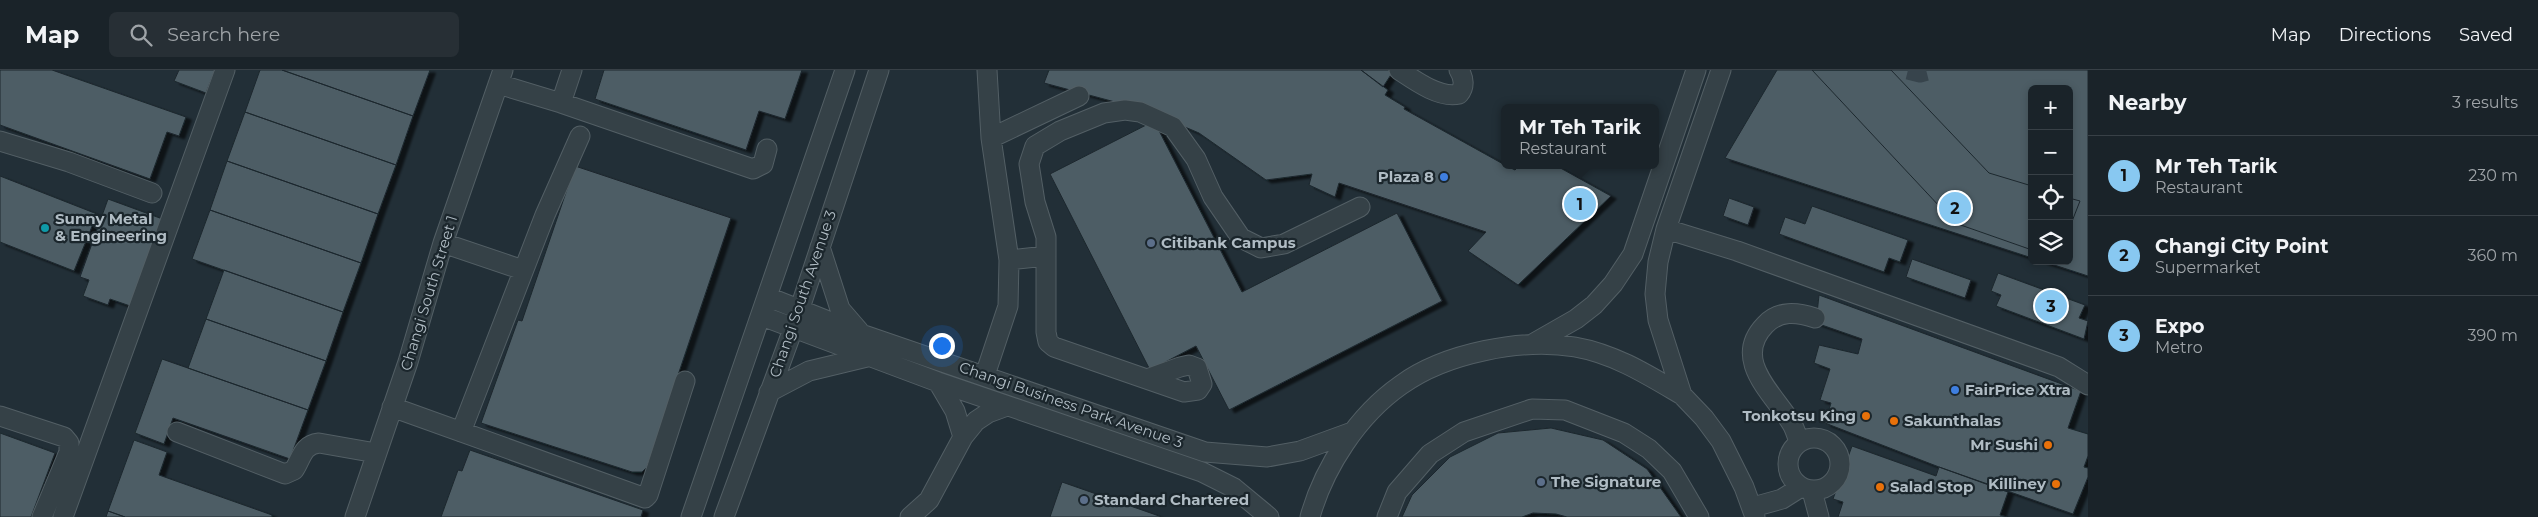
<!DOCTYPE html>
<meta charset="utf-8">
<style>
:root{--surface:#1a2329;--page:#272f35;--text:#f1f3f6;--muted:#9fa4a8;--line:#384046;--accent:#88c8f1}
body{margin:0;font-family:Montserrat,sans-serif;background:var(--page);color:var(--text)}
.controls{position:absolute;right:15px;top:15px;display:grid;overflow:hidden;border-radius:8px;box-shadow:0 2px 8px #0003}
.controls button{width:45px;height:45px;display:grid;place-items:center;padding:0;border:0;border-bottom:1px solid var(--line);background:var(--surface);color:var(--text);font:25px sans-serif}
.you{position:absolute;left:941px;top:275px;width:18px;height:18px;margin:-12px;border:4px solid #fff;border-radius:50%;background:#1a73e8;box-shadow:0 0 0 8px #1a73e833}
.badge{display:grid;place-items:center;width:32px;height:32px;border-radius:50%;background:var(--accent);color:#111;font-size:16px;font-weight:700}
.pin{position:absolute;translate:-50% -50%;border:2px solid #fff;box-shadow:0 1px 5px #0006}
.popup{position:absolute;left:1501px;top:34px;width:158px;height:65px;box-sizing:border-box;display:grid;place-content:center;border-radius:8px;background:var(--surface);filter:drop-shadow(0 1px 4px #0005);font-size:16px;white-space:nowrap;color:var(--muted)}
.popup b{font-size:19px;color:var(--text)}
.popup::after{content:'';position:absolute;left:50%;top:100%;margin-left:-10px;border:10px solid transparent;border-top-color:var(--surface)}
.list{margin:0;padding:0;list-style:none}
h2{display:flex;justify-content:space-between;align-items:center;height:65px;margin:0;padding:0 20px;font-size:21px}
h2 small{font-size:16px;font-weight:400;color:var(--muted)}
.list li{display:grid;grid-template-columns:32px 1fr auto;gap:15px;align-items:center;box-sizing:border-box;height:80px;padding:0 20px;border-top:1px solid var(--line)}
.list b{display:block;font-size:19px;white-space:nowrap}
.list p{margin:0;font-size:16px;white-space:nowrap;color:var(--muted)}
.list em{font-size:16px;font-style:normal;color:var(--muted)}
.icon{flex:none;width:28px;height:28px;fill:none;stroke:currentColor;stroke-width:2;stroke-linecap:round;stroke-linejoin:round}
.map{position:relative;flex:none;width:2088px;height:447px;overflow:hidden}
header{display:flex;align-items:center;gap:30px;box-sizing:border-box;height:70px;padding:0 25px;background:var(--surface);border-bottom:1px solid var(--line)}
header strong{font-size:24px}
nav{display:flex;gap:28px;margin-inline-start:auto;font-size:18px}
.search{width:350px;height:45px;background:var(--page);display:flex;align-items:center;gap:12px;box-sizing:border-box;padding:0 18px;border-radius:8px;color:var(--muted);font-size:19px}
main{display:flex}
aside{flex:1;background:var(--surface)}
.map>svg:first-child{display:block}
.building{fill:#4d5d65;stroke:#1d282e;filter:url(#shadow)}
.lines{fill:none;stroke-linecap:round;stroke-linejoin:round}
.minor-tunnel{stroke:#37444c;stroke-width:19;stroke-dasharray:19 9;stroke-linecap:butt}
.minor-casing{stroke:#535f65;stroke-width:21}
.minor{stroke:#354147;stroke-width:19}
.shop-dot{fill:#3f7fe0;stroke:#1b262c;stroke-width:2}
.culture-dot{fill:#0f9aa8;stroke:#1b262c;stroke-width:2}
.service-dot{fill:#5c6f8a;stroke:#1b262c;stroke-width:2}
.food-dot{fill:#e8710a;stroke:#1b262c;stroke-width:2}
.labels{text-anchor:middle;stroke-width:4.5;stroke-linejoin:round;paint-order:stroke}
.poi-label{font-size:15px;font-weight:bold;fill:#b0bcc4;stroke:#1b262c;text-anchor:start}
.street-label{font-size:15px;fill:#b0bcc4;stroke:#1b262c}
</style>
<header>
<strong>Map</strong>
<div class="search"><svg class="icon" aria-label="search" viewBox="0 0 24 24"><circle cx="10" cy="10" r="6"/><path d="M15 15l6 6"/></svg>Search here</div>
<nav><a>Map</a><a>Directions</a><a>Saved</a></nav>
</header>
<main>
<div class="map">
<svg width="2088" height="447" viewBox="0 0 2088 447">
<defs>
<filter id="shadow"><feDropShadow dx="5.5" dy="3" stdDeviation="1" flood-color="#0009"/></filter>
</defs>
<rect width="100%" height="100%" fill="#222f37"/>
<path class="building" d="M 0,0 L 52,0 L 186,47 L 179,66 L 167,62 L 150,109 L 0,55 Z
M 179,0 L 215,0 L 206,23 L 174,11 Z
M 260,0 L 282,0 L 413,46 L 396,95 L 245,42 Z
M 282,0 L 430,0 L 413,46 Z
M 604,0 L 802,0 L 785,49 L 759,41 L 746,80 L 595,29 Z
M 1049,0 L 1361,0 L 1388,20 L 1385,25 L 1405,37 L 1404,39 L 1505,95 L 1515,100 L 1520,95 L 1555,95 L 1611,126 L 1518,215 L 1468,181 L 1486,162 L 1339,113 L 1335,127 L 1309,115 L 1312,104 L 1266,110 L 1199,63 L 1145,40 L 1044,13 Z
M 1361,0 L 1394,0 L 1383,17 Z
M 1777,0 L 2088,0 L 2088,206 L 2042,191 L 2069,191 L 2069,19 L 2032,19 L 2032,188 L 1725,88 Z
M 1812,0 L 1891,0 L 1989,103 L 2032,116 L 2032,180 L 1955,153 Z
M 245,42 L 396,95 L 378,144 L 227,91 Z
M 1154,51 L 1242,222 L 1397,143 L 1442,231 L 1229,340 L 1196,276 L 1150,300 L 1050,104 Z
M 227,91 L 378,144 L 361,193 L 210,140 Z
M 575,96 L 731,148 L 647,397 L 642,402 L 632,402 L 481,353 L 518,250 L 522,251 Z
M 0,106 L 97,144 L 74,201 L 0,172 Z
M 1729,128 L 1754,137 L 1748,155 L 1723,146 Z
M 2069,128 L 2080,131 L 2069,159 Z
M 108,129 L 168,151 L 136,238 L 110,229 L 108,235 L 83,226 L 89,210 L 80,207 Z
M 1812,136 L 1908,170 L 1900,192 L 1889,188 L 1884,202 L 1779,164 L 1785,147 L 1805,154 Z
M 210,140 L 361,193 L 343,242 L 192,189 Z
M 1912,189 L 1971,210 L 1965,228 L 1906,207 Z
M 224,200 L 343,242 L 326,291 L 206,249 Z
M 1998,203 L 2085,235 L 2079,248 L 2088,251 L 2084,269 L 1996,236 L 2001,225 L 1991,221 Z
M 1819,225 L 2081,321 L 2068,358 L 2088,364 L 2088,386 L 2084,397 L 2088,398 L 2088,407 L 2073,444 L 1939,397 L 1825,353 L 1831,333 L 1820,330 L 1830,299 L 1814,293 L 1819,275 L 1858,284 L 1862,269 L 1816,253 Z
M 206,249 L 326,291 L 308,340 L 188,298 Z
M 162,289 L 308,340 L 290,389 L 173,348 L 164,374 L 135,363 Z
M 1551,358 L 1603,370 L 1647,399 L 1681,447 L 1567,447 L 1556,444 L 1533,443 L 1522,447 L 1402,447 L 1412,425 L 1450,387 L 1498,363 Z
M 0,363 L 55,383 L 31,447 L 0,447 Z
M 134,370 L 167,382 L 159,405 L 272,445 L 272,447 L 125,447 L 108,441 Z
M 1852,376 L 1936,406 L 1939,397 L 2008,422 L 2000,445 L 2007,447 L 1838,447 L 1843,432 L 1833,429 Z
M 470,380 L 643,440 L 641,447 L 441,447 L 458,400 L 462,401 Z
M 1062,412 L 1162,447 L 1050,447 Z
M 108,441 L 125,447 L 106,447 Z"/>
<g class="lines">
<path class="minor-tunnel" d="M 1908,0 L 1920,3 L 1932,0"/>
<g class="minor-casing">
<path id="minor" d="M 1399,0 C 1414,10 1440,29 1459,24 C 1465,17 1464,8 1459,0
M 1721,0 L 1666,159 L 1658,192 L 1655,224 L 1658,250 L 1682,325 L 1704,348 L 1721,371 L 1744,417 L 1755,447
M 498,14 L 561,33 L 753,99 L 763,94 L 767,79
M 561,33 L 572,0
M 991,68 L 1079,26
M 0,71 L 69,92 L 152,123
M 1666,159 L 1737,181 L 2059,297 L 2088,315
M 443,173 L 523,200
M 820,177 L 840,239 L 859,261
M 1009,190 L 1046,186
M 768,227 L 861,264 L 1205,382 L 1267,387 L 1300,381 L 1352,362
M 762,246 L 938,312 L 1202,402 L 1234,418 L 1269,447
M 1534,273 L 1576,249 L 1594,235 L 1613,214 L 1633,184 L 1696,0
M 985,305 L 1008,236 L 1009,190 L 991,68 L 987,0
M 1147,309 L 1180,297 L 1189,295 L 1197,298 L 1202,314 L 1198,320 L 1184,322 L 1054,277 L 1048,272 L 1046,262 L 1046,167 L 1035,132 L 1029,94 L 1035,76 L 1060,61 L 1104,43 L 1125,40 L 1140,42 L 1173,57 L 1196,89 L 1213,127 L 1241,168 L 1261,178 L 1284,174 L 1360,137
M 938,312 L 955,341 L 963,367
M 769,322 L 809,301 L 867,287
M 392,337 L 645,428 L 648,425 L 685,311
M 0,346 L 64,367 L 69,373 L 69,382 L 42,447
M 177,362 L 285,404 L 294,400 C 302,388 302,375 319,373 L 376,383
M 461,362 L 545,145 L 580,66
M1788 394a26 26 0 1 1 52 0a26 26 0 1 1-52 0Z
M 1799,372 C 1797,366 1795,359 1792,354 C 1774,324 1731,290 1765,255 C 1779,240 1797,242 1815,248
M 1812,421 L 1819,447
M 1753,437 L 1782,429 L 1801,417
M 63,447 L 225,0
M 355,447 L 408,292 L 443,173 L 503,0
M 691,447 L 845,0
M 724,447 L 793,259 L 879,0
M 910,447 L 929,430 L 963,367 L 976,351 L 988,343 L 1007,336
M 1310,447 C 1324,397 1358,345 1401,315 C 1445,283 1522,268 1575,277 C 1615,284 1648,305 1682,325
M 1387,447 L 1397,422 L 1430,384 L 1464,362 L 1532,339 L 1565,340 L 1624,363 L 1649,379 L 1672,401 L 1699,447"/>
</g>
<use href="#minor" class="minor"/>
</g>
<g class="shop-dot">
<circle cx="1444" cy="107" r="5"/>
<circle cx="1955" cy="320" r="5"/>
</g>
<circle class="culture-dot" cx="45" cy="158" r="5"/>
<g class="service-dot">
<circle cx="1151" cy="173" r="5"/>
<circle cx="1541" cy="412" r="5"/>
<circle cx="1084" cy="430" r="5"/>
</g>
<g class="food-dot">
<circle cx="1866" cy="346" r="5"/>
<circle cx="1894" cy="351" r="5"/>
<circle cx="2048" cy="375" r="5"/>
<circle cx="2056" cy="414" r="5"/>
<circle cx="1880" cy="417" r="5"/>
</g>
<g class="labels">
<g class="poi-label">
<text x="1434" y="112" text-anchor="end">Plaza 8</text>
<text x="55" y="154">Sunny Metal<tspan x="55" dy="17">&amp; Engineering</tspan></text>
<text x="1161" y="178">Citibank Campus</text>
<text x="1965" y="325">FairPrice Xtra</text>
<text x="1856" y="351" text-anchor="end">Tonkotsu King</text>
<text x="1904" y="356">Sakunthalas</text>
<text x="2038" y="380" text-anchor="end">Mr Sushi</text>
<text x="1551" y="417">The Signature</text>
<text x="2046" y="419" text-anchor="end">Killiney</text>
<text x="1890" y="422">Salad Stop</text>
<text x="1094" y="435">Standard Chartered</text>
</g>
<g class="street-label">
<text transform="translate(429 223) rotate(-73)" y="5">Changi South Street 1</text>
<text transform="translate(803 224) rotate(-71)" y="5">Changi South Avenue 3</text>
<text transform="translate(1071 335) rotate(19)" y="5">Changi Business Park Avenue 3</text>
</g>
</g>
</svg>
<div class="controls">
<button>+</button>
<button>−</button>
<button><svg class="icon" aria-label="locate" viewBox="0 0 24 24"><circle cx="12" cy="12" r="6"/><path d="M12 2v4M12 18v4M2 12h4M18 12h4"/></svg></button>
<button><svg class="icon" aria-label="layers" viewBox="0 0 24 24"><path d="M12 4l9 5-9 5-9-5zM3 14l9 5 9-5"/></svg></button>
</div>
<div class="you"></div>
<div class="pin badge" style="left:1580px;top:134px">1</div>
<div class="popup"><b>Mr Teh Tarik</b>Restaurant</div>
<div class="pin badge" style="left:1955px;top:138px">2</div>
<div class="pin badge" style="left:2051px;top:236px">3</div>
</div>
<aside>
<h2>Nearby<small>3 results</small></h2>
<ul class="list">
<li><span class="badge">1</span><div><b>Mr Teh Tarik</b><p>Restaurant</p></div><em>230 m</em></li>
<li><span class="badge">2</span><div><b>Changi City Point</b><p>Supermarket</p></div><em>360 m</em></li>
<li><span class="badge">3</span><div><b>Expo</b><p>Metro</p></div><em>390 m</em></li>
</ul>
</aside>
</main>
